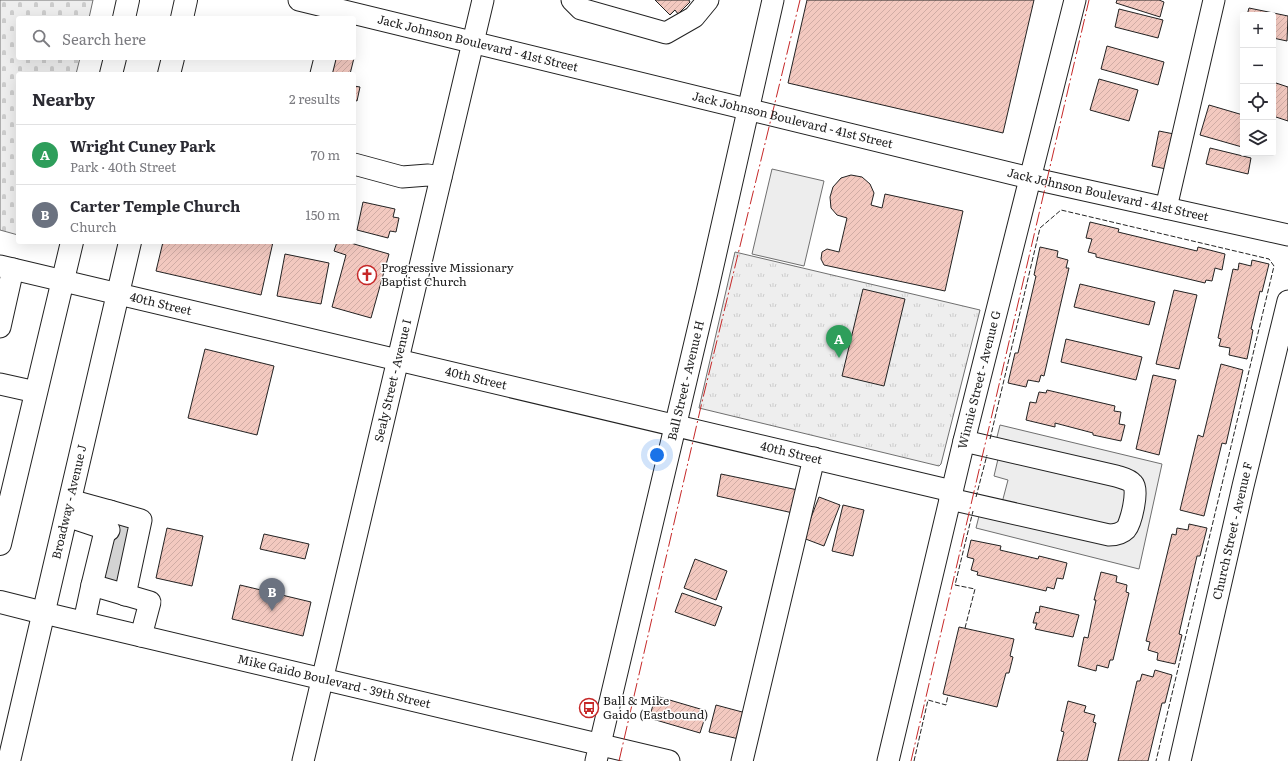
<!DOCTYPE html>
<meta charset="utf-8">
<style>
:root{--surface:#fff;--page:#f7f7f7;--text:#2b2b33;--muted:#7c7c81;--line:#e1e1e2;--accent:#0f766e}
body{margin:0;font-family:Literata,serif;background:var(--page);color:var(--text)}
.controls{position:absolute;right:12px;top:12px;display:grid;overflow:hidden;border-radius:4px;box-shadow:0 4px 16px #0002}
.controls button{width:36px;height:36px;display:grid;place-items:center;padding:0;border:0;border-bottom:1px solid var(--line);background:var(--surface);color:var(--text);font:20px sans-serif}
.you{position:absolute;left:657px;top:455px;width:14px;height:14px;margin:-10px;border:3px solid #fff;border-radius:50%;background:#1a73e8;box-shadow:0 0 0 6px #1a73e833}
.badge{display:grid;place-items:center;width:26px;height:26px;border-radius:50%;background:var(--accent);color:#fff;font-size:13px;font-weight:700}
.pin{position:absolute;translate:-50% -33px;filter:drop-shadow(0 1px 2px #0008)}
.pin::after{content:'';position:absolute;top:21px;width:14px;height:12px;background:inherit;clip-path:polygon(0 0,100% 0,50% 100%)}
.list{margin:0;padding:0;list-style:none}
h2{display:flex;justify-content:space-between;align-items:center;height:52px;margin:0;padding:0 16px;font-size:17px}
h2 small{font-size:13px;font-weight:400;color:var(--muted)}
.list li{display:grid;grid-template-columns:26px 1fr auto;gap:12px;align-items:center;box-sizing:border-box;height:60px;padding:0 16px;border-top:1px solid var(--line)}
.list b{display:block;font-size:15px;white-space:nowrap}
.list p{margin:0;font-size:13px;white-space:nowrap;color:var(--muted)}
.list em{font-size:13px;font-style:normal;color:var(--muted)}
.icon{flex:none;width:22px;height:22px;fill:none;stroke:currentColor;stroke-width:2;stroke-linecap:round;stroke-linejoin:round}
.map{position:relative;flex:none;width:1288px;height:761px;overflow:hidden}
.search{position:absolute;background:var(--surface);box-shadow:0 4px 16px #0002;left:16px;top:16px;width:340px;height:44px;display:flex;align-items:center;gap:10px;box-sizing:border-box;padding:0 14px;border-radius:4px;color:var(--muted);font-size:15px}
.panel{position:absolute;background:var(--surface);box-shadow:0 4px 16px #0002;left:16px;top:72px;width:340px;height:172px;border-radius:4px}
.map>svg:first-child{display:block}
.cemetery{fill:url(#cemetery-stones);stroke:#6f6f6f}
.park{fill:url(#park-tufts);stroke:#6f6f6f}
.parking{fill:#ededed;stroke:#6f6f6f}
.building{fill:url(#building-hatch);stroke:#222}
.lines{fill:none;stroke-linecap:round;stroke-linejoin:round}
.minor-tunnel{stroke:#d3d3d3;stroke-width:21;stroke-dasharray:21 10;stroke-linecap:butt}
.minor-casing{stroke:#222;stroke-width:23}
.major-casing{stroke:#222;stroke-width:24}
.minor{stroke:#fff;stroke-width:21}
.major{stroke:#fff;stroke-width:22}
.fence{stroke:#222;stroke-width:1;stroke-dasharray:5 2;stroke-linecap:butt}
.power{stroke:#c62828;stroke-width:1;stroke-dasharray:14 3 2 3;stroke-linecap:butt}
.labels{text-anchor:middle;stroke-width:3;stroke-linejoin:round;paint-order:stroke}
.street-label{font-size:12px;fill:#222;stroke:#fff}
.poi-label{font-size:12px;fill:#222;stroke:#fff;text-anchor:start}
</style>
<div class="map">
<svg width="1288" height="761" viewBox="0 0 1288 761">
<defs>
<pattern id="cemetery-stones" width="16" height="16" patternUnits="userSpaceOnUse"><rect width="16" height="16" fill="#eee"/><path d="M2 7V4a2 2 0 0 1 4 0v3zM10 15v-3a2 2 0 0 1 4 0v3z" fill="#ccc"/></pattern>
<pattern id="park-tufts" width="24" height="20" patternUnits="userSpaceOnUse"><rect width="24" height="20" fill="#eee"/><path d="M3 7l-1-3M5 7V3M7 7l1-3M15 17l-1-3M17 17v-4M19 17l1-3" fill="none" stroke="#ccc"/></pattern>
<pattern id="building-hatch" width="6" height="6" patternUnits="userSpaceOnUse"><rect width="6" height="6" fill="#f3c9c0"/><path d="M-1 1l2-2M0 6l6-6M5 7l2-2" fill="none" stroke="#d0aca5"/></pattern>
</defs>
<rect width="100%" height="100%" fill="#fff"/>
<path class="cemetery" d="M 0,0 L 93,0 L 89,18 L 18,18 L 18,58 L 80,58 L 76,74 L 18,74 L 18,235 L 0,230 Z"/>
<path class="park" d="M 735,252 L 980,310 L 941,464 L 939,466 L 699,408 Z"/>
<path class="parking" d="M 772,169 L 824,181 L 804,266 L 752,254 Z
M 1000,425 L 1162,464 L 1139,569 L 976,528 L 979,516 L 998,518 L 1008,480 L 994,476 L 998,459 L 992,457 Z"/>
<path class="building" d="M 655,0 L 689,0 L 690,2 L 678,14 L 675,10 L 670,15 Z
M 807,0 L 1034,0 L 1003,133 L 788,83 Z
M 1117,0 L 1159,0 L 1164,2 L 1160,17 L 1116,3 Z
M 1249,8 L 1288,16 L 1287,41 L 1273,38 L 1273,15 L 1247,15 Z
M 1119,9 L 1163,20 L 1158,38 L 1115,27 Z
M 1107,46 L 1164,62 L 1158,85 L 1101,69 Z
M 333,58 L 354,58 L 350,74 L 338,74 L 330,72 Z
M 1099,79 L 1138,90 L 1129,121 L 1090,110 Z
M 1273,82 L 1288,87 L 1288,121 L 1273,116 Z
M 354,86 L 360,87 L 357,101 L 354,100 Z
M 1209,105 L 1243,115 L 1243,143 L 1242,147 L 1200,135 Z
M 1159,131 L 1174,134 L 1166,169 L 1152,166 Z
M 1210,148 L 1251,158 L 1248,174 L 1206,164 Z
M 851,175 L 862,177 L 870,184 L 874,193 L 871,205 L 882,208 L 885,194 L 963,211 L 945,291 L 824,265 L 821,259 L 822,252 L 827,249 L 839,252 L 847,218 L 837,215 L 831,208 L 830,197 L 833,187 L 841,178 Z
M 363,202 L 395,209 L 393,217 L 399,218 L 396,232 L 390,231 L 388,238 L 357,230 Z
M 1090,222 L 1119,229 L 1118,232 L 1197,251 L 1198,247 L 1225,254 L 1222,270 L 1215,268 L 1212,281 L 1206,280 L 1205,283 L 1096,257 L 1096,254 L 1088,252 L 1092,239 L 1086,238 Z
M 163,242 L 273,242 L 261,295 L 156,271 Z
M 337,242 L 347,242 L 389,254 L 371,318 L 332,307 L 346,255 L 334,251 Z
M 1040,247 L 1058,251 L 1057,257 L 1068,260 L 1066,268 L 1069,268 L 1044,376 L 1041,375 L 1039,382 L 1028,380 L 1026,387 L 1008,383 L 1015,353 L 1018,353 L 1036,276 L 1034,275 Z
M 285,254 L 329,263 L 321,304 L 277,296 Z
M 1252,260 L 1269,264 L 1262,292 L 1260,291 L 1251,329 L 1253,330 L 1247,359 L 1229,355 L 1230,348 L 1219,346 L 1221,339 L 1218,338 L 1233,269 L 1238,270 L 1239,263 L 1251,266 Z
M 1080,284 L 1155,302 L 1149,325 L 1074,307 Z
M 863,289 L 905,299 L 884,386 L 842,376 Z
M 1174,290 L 1197,295 L 1179,369 L 1156,364 Z
M 1066,339 L 1142,357 L 1136,380 L 1061,362 Z
M 205,349 L 274,366 L 257,435 L 188,418 Z
M 1221,364 L 1243,370 L 1226,444 L 1222,443 L 1204,516 L 1180,510 L 1198,435 L 1203,437 Z
M 1153,375 L 1176,380 L 1159,455 L 1136,449 Z
M 1047,390 L 1115,406 L 1114,411 L 1121,412 L 1119,424 L 1125,425 L 1121,441 L 1093,435 L 1093,433 L 1055,423 L 1055,427 L 1026,420 L 1030,402 L 1036,403 L 1039,392 L 1046,393 Z
M 721,474 L 798,490 L 793,513 L 717,496 Z
M 819,497 L 840,505 L 824,546 L 803,538 Z
M 843,505 L 864,510 L 853,556 L 832,551 Z
M 111,517 L 134,522 L 123,577 L 100,572 Z
M 1189,524 L 1207,528 L 1200,556 L 1197,556 L 1179,634 L 1182,635 L 1175,664 L 1157,660 L 1158,653 L 1148,650 L 1150,642 L 1146,641 L 1172,534 L 1176,535 L 1177,528 L 1188,530 Z
M 167,528 L 203,536 L 192,586 L 156,578 Z
M 264,534 L 309,544 L 305,559 L 260,549 Z
M 971,540 L 1001,546 L 1000,550 L 1038,559 L 1039,556 L 1067,563 L 1063,579 L 1057,578 L 1054,589 L 1047,587 L 1046,591 L 977,575 L 978,572 L 971,570 L 974,559 L 967,557 Z
M 695,559 L 727,571 L 716,600 L 684,588 Z
M 1101,572 L 1117,576 L 1116,582 L 1127,585 L 1126,592 L 1129,593 L 1113,660 L 1110,660 L 1108,668 L 1097,665 L 1096,671 L 1078,666 L 1084,637 L 1088,638 L 1096,600 L 1094,600 Z
M 240,585 L 311,602 L 303,636 L 232,619 Z
M 682,593 L 722,607 L 715,626 L 675,612 Z
M 1040,606 L 1079,615 L 1073,637 L 1035,629 L 1037,623 L 1033,623 L 1036,612 L 1039,613 Z
M 959,627 L 1014,639 L 1010,656 L 1013,657 L 1009,673 L 1006,673 L 997,707 L 943,694 Z
M 1155,670 L 1172,675 L 1165,703 L 1162,703 L 1148,761 L 1118,761 L 1137,681 L 1140,681 L 1142,674 L 1153,677 Z
M 656,696 L 707,711 L 700,733 L 649,718 Z
M 1068,701 L 1086,706 L 1084,712 L 1095,715 L 1093,722 L 1096,723 L 1087,761 L 1057,761 L 1064,732 L 1061,731 Z
M 716,705 L 746,713 L 739,739 L 709,732 Z"/>
<g class="lines">
<path class="minor-tunnel" d="M 109,530 L 130,537
M 105,549 L 127,555
M 101,567 L 123,574"/>
<g class="minor-casing">
<g id="minor">
<path id="s1" d="M 299,0 L 1030,178 L 1288,235"/>
<path d="M 572,0 L 581,9 L 666,33 L 694,17 L 708,0"/>
<path d="M 321,74 L 325,58"/>
<path d="M 354,164 L 402,177 L 428,175 L 441,177"/>
<path d="M 1166,208 L 1214,0"/>
<path id="s2" d="M 0,266 L 952,491"/>
<path d="M 0,327 L 13,269"/>
<path d="M 0,384 L 36,392"/>
<path d="M 950,499 L 1109,535 C 1116,535 1121,534 1126,529 C 1131,523 1139,490 1133,484 C 1129,479 1122,478 1116,476 L 964,441"/>
<path d="M 70,500 L 110,511 L 92,585"/>
<path d="M 110,511 L 141,520 L 125,595"/>
<path d="M 67,516 L 109,530"/>
<path id="s3" d="M 44,613 L 669,761"/>
<path d="M 84,622 L 92,585 L 150,602 L 141,636"/>
<path id="s4" d="M 303,761 L 483,0"/>
<path id="s5" d="M 596,761 L 707,292 L 773,0"/>
<path d="M 742,761 L 814,458"/>
<path id="s6" d="M 888,761 L 964,441 L 1075,0"/>
<path id="s7" d="M 1180,761 L 1243,486 L 1288,301"/>
</g>
</g>
<g class="major-casing">
<g id="major">
<path d="M 124,18 L 128,0"/>
<path d="M 182,18 L 186,0"/>
<path d="M 111,74 L 115,58"/>
<path d="M 169,74 L 173,58"/>
<path d="M 0,544 L 72,242"/>
<path d="M 0,602 L 44,613"/>
<path id="s8" d="M 9,761 L 130,242"/>
</g>
</g>
<use href="#minor" class="minor"/>
<use href="#major" class="major"/>
<path class="fence" d="M 990,439 L 1040,228 L 1061,210 L 1269,259 L 1274,266 L 1156,761
M 976,497 L 987,455
M 965,628 L 975,589 L 955,585 L 973,511
M 914,761 L 928,700 L 946,705 L 948,695"/>
<path class="power" d="M 619,761 L 702,402 L 800,0
M 911,761 L 1089,0"/>
</g>
<defs>
<g id="church-ring" transform="scale(1)"><circle r="9.5" fill="#fff" stroke="#c62828" stroke-width="1.5"/><path d="M-1.2-6h2.4v3.5h3.3v2.4h-3.3V6h-2.4V-.1h-3.3v-2.4h3.3Z" fill="#c62828"/></g>
<g id="bus-ring" transform="scale(1)"><circle r="9.5" fill="#fff" stroke="#c62828" stroke-width="1.5"/><path d="M-5-6H5V4H4V6H2V4H-2V6H-4V4H-5ZM-3.5-4V0h7V-4ZM-3.5 1.2v1.5H-2V1.2ZM2 1.2v1.5H3.5V1.2Z" fill="#c62828"/></g>
</defs>
<g fill-rule="evenodd">
<use href="#church-ring" x="367" y="275"/>
<use href="#bus-ring" x="589" y="708"/>
</g>
<g class="labels">
<g class="street-label">
<text dy="4" stroke="none"><textPath href="#s1" startOffset="184">Jack Johnson Boulevard - 41st Street</textPath></text>
<text dy="4" stroke="none"><textPath href="#s1" startOffset="508">Jack Johnson Boulevard - 41st Street</textPath></text>
<text dy="4" stroke="none"><textPath href="#s1" startOffset="832">Jack Johnson Boulevard - 41st Street</textPath></text>
<text dy="4" stroke="none"><textPath href="#s2" startOffset="165">40th Street</textPath></text>
<text dy="4" stroke="none"><textPath href="#s2" startOffset="489">40th Street</textPath></text>
<text dy="4" stroke="none"><textPath href="#s6" startOffset="392">Winnie Street - Avenue G</textPath></text>
<text dy="4" stroke="none"><textPath href="#s4" startOffset="391">Sealy Street - Avenue I</textPath></text>
<text dy="4" stroke="none"><textPath href="#s5" startOffset="391">Ball Street - Avenue H</textPath></text>
<text dy="4" stroke="none"><textPath href="#s2" startOffset="813">40th Street</textPath></text>
<text dy="4" stroke="none"><textPath href="#s8" startOffset="266">Broadway - Avenue J</textPath></text>
<text dy="4" stroke="none"><textPath href="#s7" startOffset="236">Church Street - Avenue F</textPath></text>
<text dy="4" stroke="none"><textPath href="#s3" startOffset="298">Mike Gaido Boulevard - 39th Street</textPath></text>
</g>
<g class="poi-label">
<text x="381" y="272">Progressive Missionary<tspan x="381" dy="14">Baptist Church</tspan></text>
<text x="603" y="705">Ball &amp; Mike<tspan x="603" dy="14">Gaido (Eastbound)</tspan></text>
</g>
</g>
</svg>
<div class="controls">
<button>+</button>
<button>−</button>
<button><svg class="icon" aria-label="locate" viewBox="0 0 24 24"><circle cx="12" cy="12" r="6"/><path d="M12 2v4M12 18v4M2 12h4M18 12h4"/></svg></button>
<button><svg class="icon" aria-label="layers" viewBox="0 0 24 24"><path d="M12 4l9 5-9 5-9-5zM3 14l9 5 9-5"/></svg></button>
</div>
<div class="you"></div>
<div class="pin badge" style="left:839px;top:358px;background:#2e9e5b">A</div>
<div class="pin badge" style="left:272px;top:611px;background:#6b7280">B</div>
<div class="search"><svg class="icon" aria-label="search" viewBox="0 0 24 24"><circle cx="10" cy="10" r="6"/><path d="M15 15l6 6"/></svg>Search here</div>
<section class="panel">
<h2>Nearby<small>2 results</small></h2>
<ul class="list">
<li><span class="badge" style="background:#2e9e5b">A</span><div><b>Wright Cuney Park</b><p>Park · 40th Street</p></div><em>70 m</em></li>
<li><span class="badge" style="background:#6b7280">B</span><div><b>Carter Temple Church</b><p>Church</p></div><em>150 m</em></li>
</ul>
</section>
</div>
